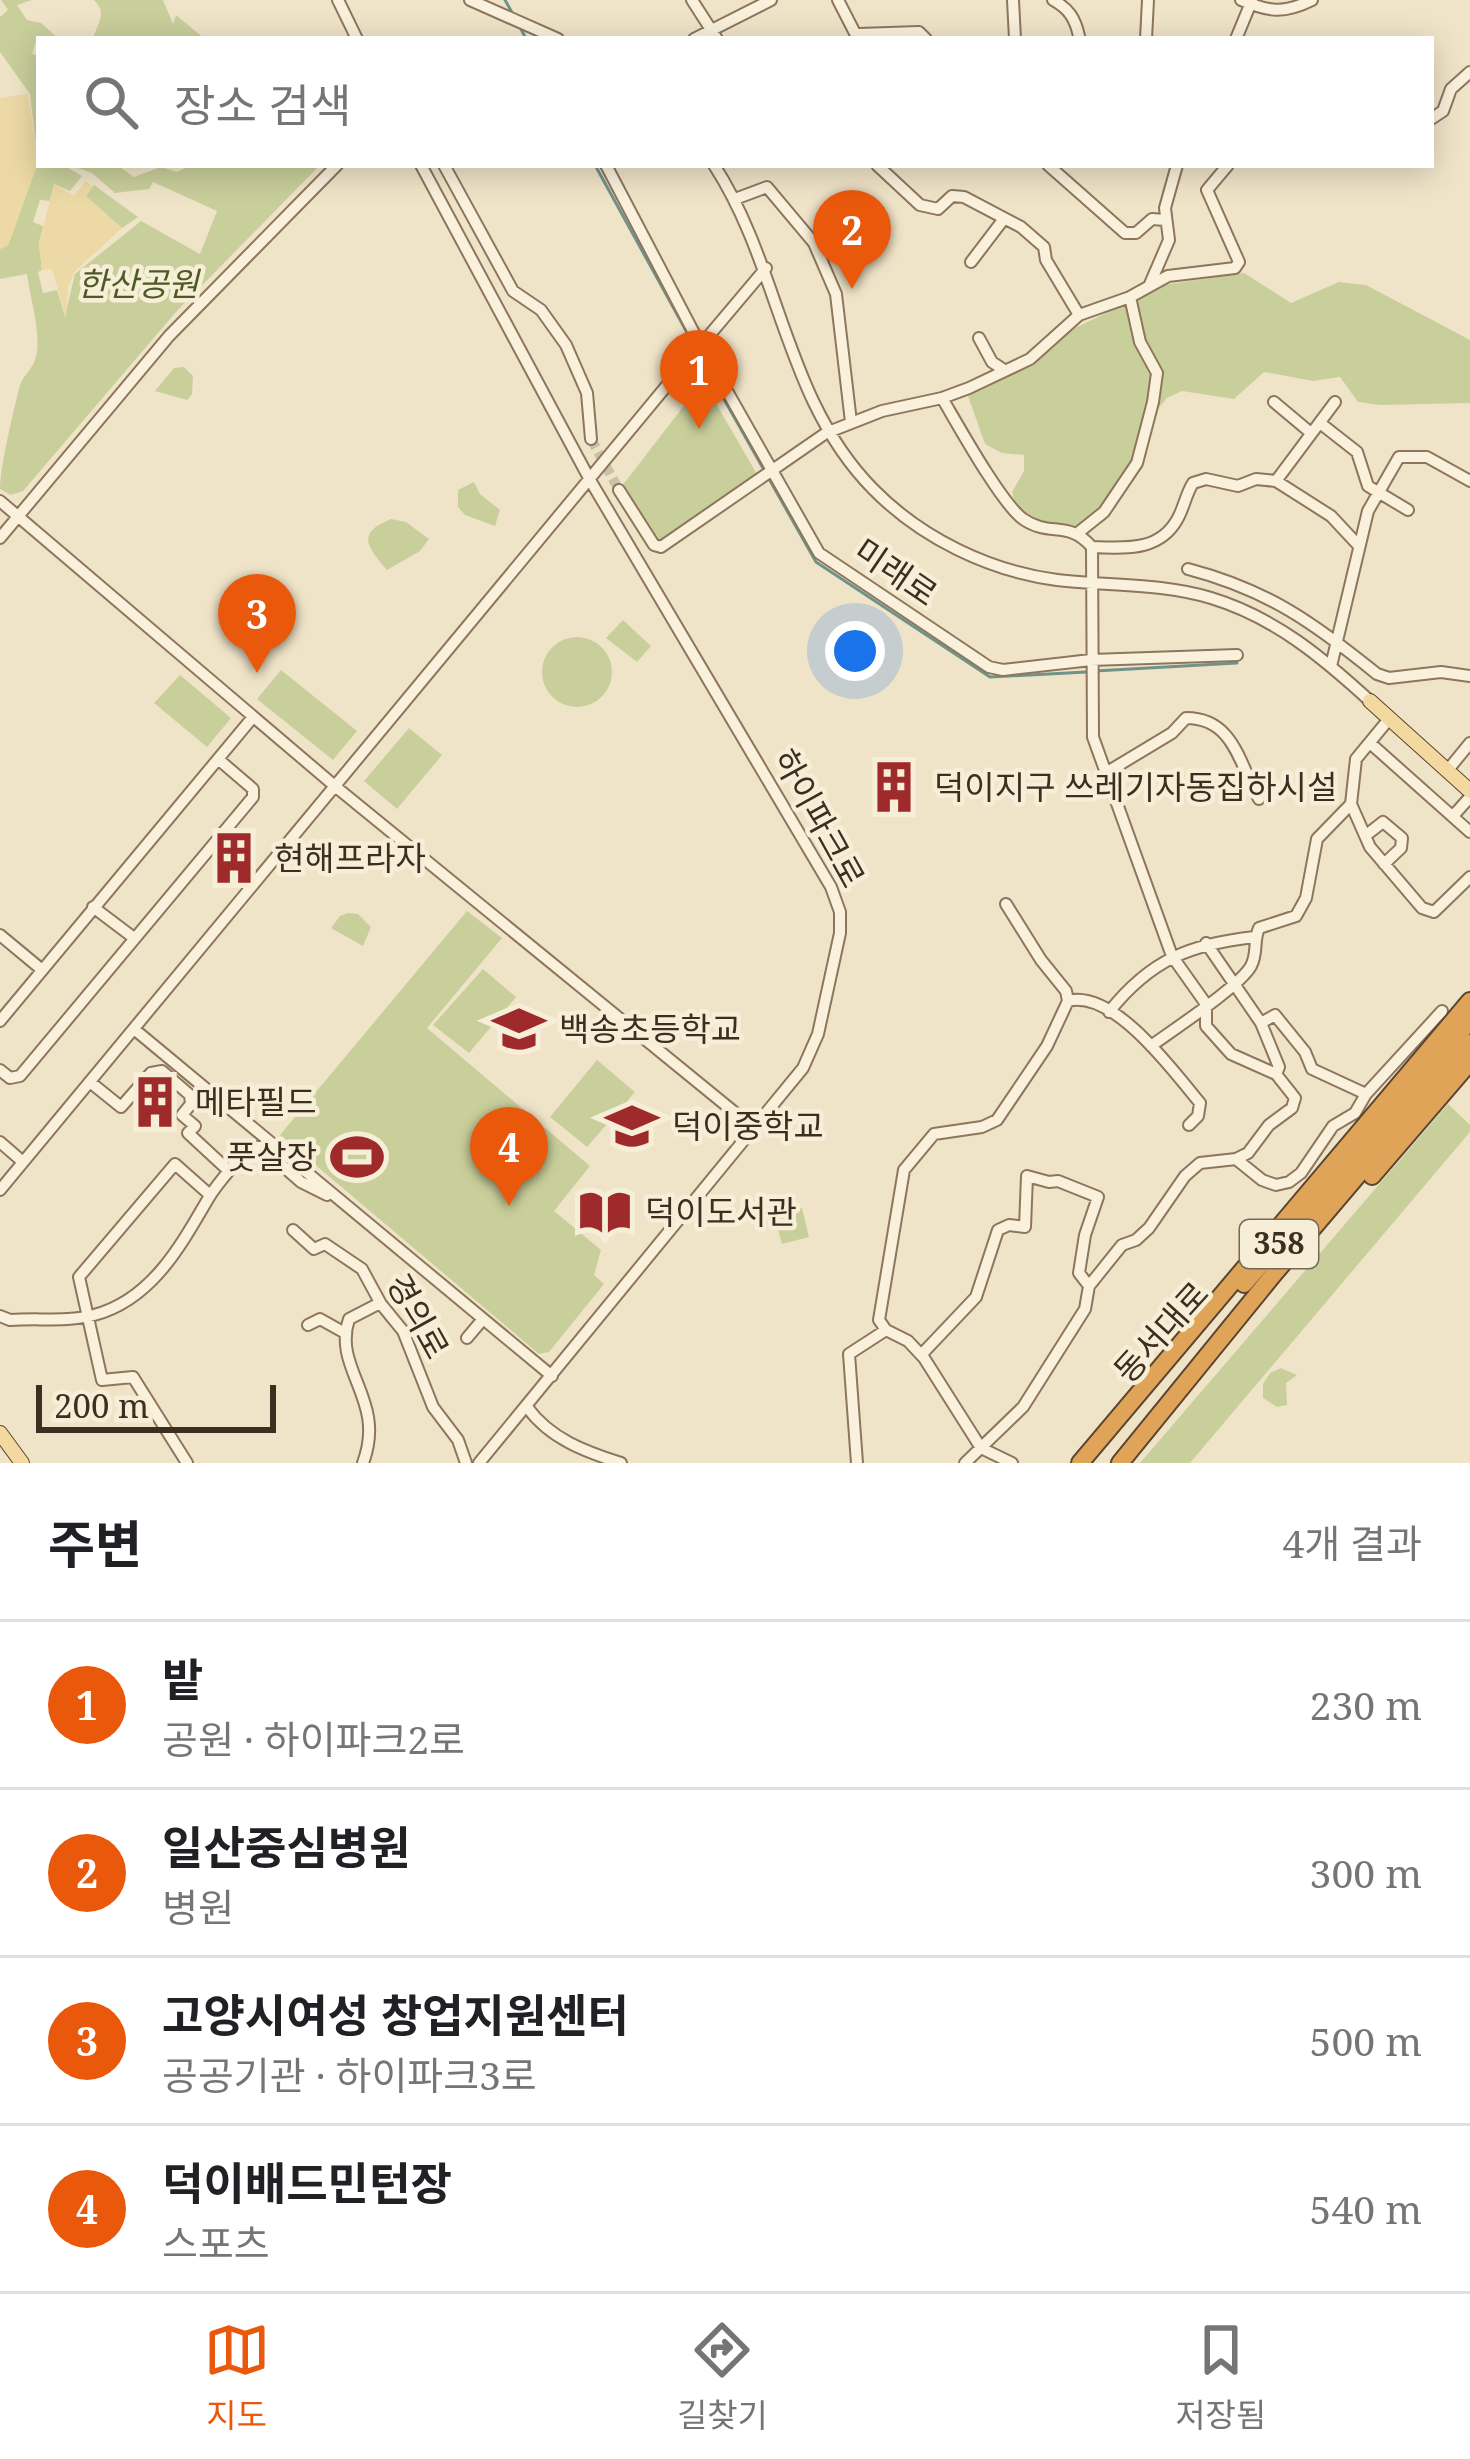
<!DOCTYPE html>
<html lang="ko">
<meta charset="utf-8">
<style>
:root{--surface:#fff;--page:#f2f2f2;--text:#202124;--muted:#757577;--line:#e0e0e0;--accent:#ea580c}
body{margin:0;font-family:"Noto Serif","Noto Sans KR",serif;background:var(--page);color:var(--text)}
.scale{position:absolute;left:36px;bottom:30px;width:240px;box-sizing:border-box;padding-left:12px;border:6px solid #3d2e20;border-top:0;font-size:33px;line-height:42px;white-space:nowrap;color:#3d2e20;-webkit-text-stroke:9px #f7eed8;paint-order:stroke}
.you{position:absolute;left:855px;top:651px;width:42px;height:42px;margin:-30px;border:9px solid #fff;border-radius:50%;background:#1a73e8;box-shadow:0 0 0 18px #1a73e833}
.badge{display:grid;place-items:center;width:78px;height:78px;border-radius:50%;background:var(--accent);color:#fff;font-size:39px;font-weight:700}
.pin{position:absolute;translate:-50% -99px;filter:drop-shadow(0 3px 6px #0008)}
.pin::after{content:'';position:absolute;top:63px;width:42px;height:36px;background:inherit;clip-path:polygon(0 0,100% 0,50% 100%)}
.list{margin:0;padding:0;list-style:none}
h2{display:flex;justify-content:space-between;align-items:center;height:156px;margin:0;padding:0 48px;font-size:51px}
h2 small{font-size:39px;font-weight:400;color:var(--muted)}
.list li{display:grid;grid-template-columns:78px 1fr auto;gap:36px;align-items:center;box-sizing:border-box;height:168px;padding:0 48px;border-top:3px solid var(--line)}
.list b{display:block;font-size:45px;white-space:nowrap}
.list p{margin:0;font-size:39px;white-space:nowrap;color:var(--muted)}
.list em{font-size:39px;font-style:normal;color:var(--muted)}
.icon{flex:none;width:66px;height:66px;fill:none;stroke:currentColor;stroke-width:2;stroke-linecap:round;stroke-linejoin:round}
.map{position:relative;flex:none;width:1470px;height:1463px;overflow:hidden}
.search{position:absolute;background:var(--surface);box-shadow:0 6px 30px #0003;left:36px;right:36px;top:36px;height:132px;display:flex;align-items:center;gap:30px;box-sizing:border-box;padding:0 42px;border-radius:0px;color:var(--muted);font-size:45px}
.sheet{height:828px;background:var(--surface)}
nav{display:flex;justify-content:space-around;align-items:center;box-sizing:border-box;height:168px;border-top:3px solid var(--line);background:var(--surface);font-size:33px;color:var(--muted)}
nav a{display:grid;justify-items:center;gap:6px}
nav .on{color:var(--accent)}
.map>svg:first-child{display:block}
.green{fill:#c9cf9b}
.sand{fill:#ecd9a5}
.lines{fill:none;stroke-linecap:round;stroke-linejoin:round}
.stream{stroke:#6f938a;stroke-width:3}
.minor-tunnel{stroke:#ccc0a6;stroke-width:10;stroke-dasharray:10 5;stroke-linecap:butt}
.minor-casing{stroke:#8d765c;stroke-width:14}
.major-casing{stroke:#5b4430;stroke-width:16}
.highway-casing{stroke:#5b4430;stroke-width:20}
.minor{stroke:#faf1dc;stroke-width:10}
.major{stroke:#f3d9a0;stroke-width:14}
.highway{stroke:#e0a458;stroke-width:16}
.minor-bridge-casing{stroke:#8d765c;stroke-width:14;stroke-linecap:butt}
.minor-bridge{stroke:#faf1dc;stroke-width:10}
.labels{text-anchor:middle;stroke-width:9;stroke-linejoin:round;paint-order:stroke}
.shield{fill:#f7eed8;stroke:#756857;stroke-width:3}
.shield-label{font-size:30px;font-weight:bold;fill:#3d2e20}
.park-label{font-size:33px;font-style:italic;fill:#4d5a26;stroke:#f7eed8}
.street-label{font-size:33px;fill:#3d2e20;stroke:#f7eed8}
.poi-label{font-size:33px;fill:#3d2e20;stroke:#f7eed8;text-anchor:start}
</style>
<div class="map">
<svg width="1470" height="1463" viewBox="0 0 1470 1463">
<rect width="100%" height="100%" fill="#f0e4c8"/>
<path class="green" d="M 1,0 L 32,0 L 17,5 L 27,20 L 41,23 L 59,39 L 36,41 L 32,54 L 39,56 L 39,165 L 63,165 L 82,176 L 70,191 L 54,184 L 50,201 L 40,200 L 33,222 L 43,226 L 39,244 L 42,270 L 38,272 L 43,293 L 57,290 L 65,316 L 75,274 L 141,221 L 200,254 L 217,211 L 153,182 L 149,189 L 115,193 L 92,173 L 69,165 L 117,165 L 134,177 L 161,167 L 177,172 L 191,165 L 320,165 L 176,312 L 23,491 L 11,495 L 0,489 C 0,467 14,408 20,385 C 23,376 32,369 35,360 C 43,338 30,298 27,274 L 0,279 L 0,249 L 8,245 L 38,162 L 30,94 L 0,52 L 0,17 L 8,10 Z
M 94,0 L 163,0 L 173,24 L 176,15 L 205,39 L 93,39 C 97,23 108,14 94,0 Z
M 94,185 L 138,217 L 122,228 L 85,196 Z
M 1244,273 L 1291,303 L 1339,282 L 1366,285 L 1470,340 L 1470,403 L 1380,405 L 1358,402 L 1340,377 L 1313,381 L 1264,372 L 1234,399 L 1182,391 L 1167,398 L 1154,413 L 1144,464 L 1106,520 L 1087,530 L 1041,521 L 1016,507 L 1012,492 L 1024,471 L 1024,455 L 1002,453 L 985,444 L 968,396 L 1035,364 L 1067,332 L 1163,285 Z
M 184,367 L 193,376 L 192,394 L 187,400 L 155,391 L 174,368 Z
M 703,381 L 758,476 L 659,544 L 622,486 Z
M 474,482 L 480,494 L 500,510 L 495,526 L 465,515 L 458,507 L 458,490 Z
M 391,519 L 406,522 L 429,539 L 420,551 L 387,570 C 368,548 355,533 391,519 Z
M 623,620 L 651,646 L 637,662 L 606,638 Z
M542 672a35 35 0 1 1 70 0a35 35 0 1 1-70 0Z
M 281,670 L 357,731 L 333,760 L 257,699 Z
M 180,675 L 231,718 L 207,747 L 154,703 Z
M 409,728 L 442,755 L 397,809 L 364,781 Z
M 467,911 L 502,938 L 427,1028 L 590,1166 L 554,1211 L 601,1250 L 594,1275 L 604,1284 L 549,1352 L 539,1354 L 280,1135 Z
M 348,913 L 358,914 L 371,927 L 363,946 L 331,928 L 340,916 Z
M 483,969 L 516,997 L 469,1053 L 433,1025 Z
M 597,1060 L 635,1092 L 587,1147 L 550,1117 Z
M 1448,1104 L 1470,1125 L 1470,1132 L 1190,1463 L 1140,1463 Z
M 802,1208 L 809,1237 L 782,1244 L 774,1216 Z
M 1281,1368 L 1297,1375 L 1286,1383 L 1287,1405 L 1277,1407 L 1263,1398 L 1263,1384 L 1270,1373 Z"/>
<path class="sand" d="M 28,94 L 38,162 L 13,233 L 8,245 L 0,249 L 0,98 Z
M 86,181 L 93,187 L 86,196 L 122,228 L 75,271 L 68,287 L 66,318 L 52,269 L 42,270 L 39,244 L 54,184 L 74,196 Z"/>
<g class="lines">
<path class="stream" d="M 505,0 L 514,16
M 519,25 L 526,39
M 595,165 L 695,347
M 699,355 L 816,562 L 990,677 L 1086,672
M 1095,671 L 1237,663"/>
<path class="minor-tunnel" d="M 591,439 L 619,490"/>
<g class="minor-casing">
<path id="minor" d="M 338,0 L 357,39
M 470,0 L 558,39
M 692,0 L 717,39
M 838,0 L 858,39
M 1013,0 L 1015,39
M 1053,0 C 1069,9 1075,18 1079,36
M 1241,0 C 1269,12 1284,14 1312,0
M 859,34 L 919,32 L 926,39
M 694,39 L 771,0
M 1146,39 L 1148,0
M 1236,39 L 1252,0
M 1431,119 L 1443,111 L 1451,89 L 1470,72
M 421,165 L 590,480 L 831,887 L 840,912 L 840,933 L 818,1034 L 803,1068 L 479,1463
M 444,165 L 513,291 L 541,310 L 566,345 L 587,393 L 591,439
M 606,165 L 694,333 L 819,553 L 989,667 L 1003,670 L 1091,660 L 1237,655
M 714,165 C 781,268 784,399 873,489 C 921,538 989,571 1057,580 C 1108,586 1162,583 1211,598 C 1274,617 1322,657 1370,701
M 877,165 L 920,205 L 938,209 L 952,196 L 964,197 L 1021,227 L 1044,247 L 1046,260 L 1079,315
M 1048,165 L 1125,233 L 1136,233 L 1152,219 L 1165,220
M 735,199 L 767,187 L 814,243 L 836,294 L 851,422
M 971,262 L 1003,220
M 1150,284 L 1169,240 L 1165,208 L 1177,165
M 707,338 L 766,268
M 979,338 L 992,362 L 1004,370
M 942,398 C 958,425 1001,503 1023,519 C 1051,538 1067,519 1092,547 L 1093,737 L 1172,956 L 1206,1004 L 1206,1026 L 1231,1054 L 1276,1074 L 1295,1098 L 1292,1108 L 1269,1125 L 1248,1153 L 1236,1159 L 1200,1163 L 1185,1176 L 1149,1228 L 1136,1240 L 1122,1245 L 1089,1286 L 1085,1309 L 1023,1407 L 965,1463
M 1274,402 L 1311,433
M 1320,423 L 1357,452 L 1368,486 L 1408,510
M 1276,481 L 1335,402
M 619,490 L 654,545 L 661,547 L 826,433 L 882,411 L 942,398 L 969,388 L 1030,359 L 1079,315 L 1130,297 L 1168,276 L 1235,268 L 1239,262 L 1207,190 L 1228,165
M 0,501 L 336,787 L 755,1129
M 1079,532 L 1104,512 L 1137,463 L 1153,402 L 1157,373 L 1140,342 L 1130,297
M 0,538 L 169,336 L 337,165
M 1092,547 C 1125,548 1160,552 1178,518 C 1184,507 1186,494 1193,483 L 1206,479 L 1238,486 L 1256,479 L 1276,481 L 1331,516 L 1359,546
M 1188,569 C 1268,590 1314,623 1377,674 L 1389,678 L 1441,672 L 1470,676
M 1331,666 L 1368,511 L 1399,457 L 1427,457 L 1470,481
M 1370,743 L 1470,832
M 1447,771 L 1470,743
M 1104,774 L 1172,733 L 1186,718 C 1234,718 1239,764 1259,799
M 1351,804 L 1370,847 L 1422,908 L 1434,912 L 1470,877
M 1453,816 L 1470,797
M 1365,836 L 1383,822 L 1402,838 L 1401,848 L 1384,864
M 93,907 L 134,938
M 0,935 L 41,969
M 1206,943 L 1261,1023 L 1279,1067 L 1276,1074
M 1068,1001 C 1114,989 1174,1072 1200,1103 L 1198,1116 L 1189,1125
M 1109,1012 C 1151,959 1191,944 1255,937
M 0,1021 L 253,717
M 1261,1023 L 1275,1015 L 1305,1052 L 1312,1069 L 1366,1094
M 134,1029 L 552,1376
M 1151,1046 C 1174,1029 1239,987 1251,966 C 1258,953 1253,942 1259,928 L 1296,916 L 1306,898 L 1317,839 L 1351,804 L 1356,759 L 1389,719
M 0,1070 L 10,1078 L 20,1076 L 253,797 L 253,789 L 218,759
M 90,1082 L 121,1107 L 151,1073 L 162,1071 L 190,1095 L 191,1104 L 182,1115 L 195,1126 L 188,1133 L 229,1171
M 0,1142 L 23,1162
M 1236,1159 L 1262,1180 L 1276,1185 L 1289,1182 L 1301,1173 L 1333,1126 L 1355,1113 L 1366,1094 L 1442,1011
M 0,1190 L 683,366
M 293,1230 L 314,1249 L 325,1244 L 362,1269 L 381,1304 L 403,1331 L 433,1407 L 458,1440 L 466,1463
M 0,1316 L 10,1320 C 37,1318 68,1322 94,1315 C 151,1300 180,1247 208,1199 C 219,1180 236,1164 249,1147 L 261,1147 L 301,1182 L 327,1195
M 308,1325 L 320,1319 L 345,1333
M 886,1330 L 879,1320 L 904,1170 L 934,1134 L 982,1127 L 997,1120 L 1047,1046 L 1068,1001 L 1066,991 L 1041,960 L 1006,904
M 467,1338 L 483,1319
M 921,1355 L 976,1297 L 998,1230 L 1009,1225 L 1025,1227 L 1027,1176 L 1049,1182 L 1058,1181 L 1098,1197 L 1085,1235 L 1079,1273 L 1089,1286
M 527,1407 C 550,1439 586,1452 621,1463
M 187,1463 L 133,1377 L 102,1380 L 79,1277 L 175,1164 L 210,1195
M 363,1463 C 387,1399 332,1370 349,1319 L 380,1303
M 857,1463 L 849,1354 L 886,1330 L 908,1341 L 924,1358 L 981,1448 L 1012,1463"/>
</g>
<g class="major-casing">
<path id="major" d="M 1370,701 L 1470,791
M 0,1433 L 22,1463"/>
</g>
<g class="highway-casing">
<path id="highway" d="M 1372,1176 L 1470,1062
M 1244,1284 L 1470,1021
M 1080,1463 L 1470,1001
M 1120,1463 L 1273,1275 L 1470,1043"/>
</g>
<use href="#minor" class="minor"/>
<use href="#major" class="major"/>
<use href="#highway" class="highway"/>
<g class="minor-bridge-casing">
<path id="minor-bridge" d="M 683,366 L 707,338"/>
</g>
<use href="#minor-bridge" class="minor-bridge"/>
</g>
<defs>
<g id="building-bare" transform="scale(4.14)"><path d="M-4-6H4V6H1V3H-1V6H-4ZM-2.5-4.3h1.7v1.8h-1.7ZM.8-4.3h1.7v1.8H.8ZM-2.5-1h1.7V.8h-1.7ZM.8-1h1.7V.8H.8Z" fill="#9e2a2b" stroke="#f7eed8" stroke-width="2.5" paint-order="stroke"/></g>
<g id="school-bare" transform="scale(4.14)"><path d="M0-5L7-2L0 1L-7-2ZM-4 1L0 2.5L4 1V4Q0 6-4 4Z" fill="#9e2a2b" stroke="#f7eed8" stroke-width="2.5" paint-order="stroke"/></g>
<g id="stadium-bare" transform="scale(4.14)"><path d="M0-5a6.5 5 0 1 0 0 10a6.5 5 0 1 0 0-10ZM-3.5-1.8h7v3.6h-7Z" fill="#9e2a2b" stroke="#f7eed8" stroke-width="2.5" paint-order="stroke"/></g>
<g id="library-bare" transform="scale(4.14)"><path d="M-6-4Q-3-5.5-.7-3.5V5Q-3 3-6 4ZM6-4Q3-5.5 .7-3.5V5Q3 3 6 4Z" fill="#9e2a2b" stroke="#f7eed8" stroke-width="2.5" paint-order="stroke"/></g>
</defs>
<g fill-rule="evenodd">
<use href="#building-bare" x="894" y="787"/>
<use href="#building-bare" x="234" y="858"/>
<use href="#school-bare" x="519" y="1029"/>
<use href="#building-bare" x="155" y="1102"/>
<use href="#school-bare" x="632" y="1126"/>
<use href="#stadium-bare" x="357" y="1157"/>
<use href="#library-bare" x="605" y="1212"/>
</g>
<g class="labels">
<rect class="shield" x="1240" y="1220" width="78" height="48" rx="9"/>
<g class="shield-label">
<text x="1279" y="1254">358</text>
</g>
<g class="park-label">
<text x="138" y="296">한산공원</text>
</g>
<g class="street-label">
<text transform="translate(896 572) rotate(34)" y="12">미래로</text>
<text transform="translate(819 818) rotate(61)" y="12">하이파크로</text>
<text transform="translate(418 1316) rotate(61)" y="12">경의로</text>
<text transform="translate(1161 1332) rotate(-48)" y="12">동서대로</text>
</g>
<g class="poi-label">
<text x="934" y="799">덕이지구 쓰레기자동집하시설</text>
<text x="274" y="870">현해프라자</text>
<text x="559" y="1041">백송초등학교</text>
<text x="195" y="1114">메타필드</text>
<text x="672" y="1138">덕이중학교</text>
<text x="317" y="1169" text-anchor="end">풋살장</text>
<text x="645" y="1224">덕이도서관</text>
</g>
</g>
</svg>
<div class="scale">200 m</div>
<div class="you"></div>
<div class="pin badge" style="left:699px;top:429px">1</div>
<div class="pin badge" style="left:852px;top:289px">2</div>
<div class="pin badge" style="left:257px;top:673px">3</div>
<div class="pin badge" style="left:509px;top:1206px">4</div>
<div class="search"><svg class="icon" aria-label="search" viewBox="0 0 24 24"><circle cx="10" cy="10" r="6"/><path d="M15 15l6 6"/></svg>장소 검색</div>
</div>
<section class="sheet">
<h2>주변<small>4개 결과</small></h2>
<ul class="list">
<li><span class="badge">1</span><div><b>밭</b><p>공원 · 하이파크2로</p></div><em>230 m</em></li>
<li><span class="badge">2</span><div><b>일산중심병원</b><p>병원</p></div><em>300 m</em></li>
<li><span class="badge">3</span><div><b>고양시여성 창업지원센터</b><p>공공기관 · 하이파크3로</p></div><em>500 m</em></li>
<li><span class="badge">4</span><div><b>덕이배드민턴장</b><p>스포츠</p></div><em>540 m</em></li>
</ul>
</section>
<nav>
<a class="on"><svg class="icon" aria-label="map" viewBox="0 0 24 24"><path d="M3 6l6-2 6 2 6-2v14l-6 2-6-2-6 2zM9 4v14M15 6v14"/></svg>지도</a>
<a><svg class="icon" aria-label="directions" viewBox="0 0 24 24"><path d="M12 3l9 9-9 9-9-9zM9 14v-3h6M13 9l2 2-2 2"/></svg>길찾기</a>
<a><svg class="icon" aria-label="saved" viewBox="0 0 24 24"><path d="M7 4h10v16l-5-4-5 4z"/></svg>저장됨</a>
</nav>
